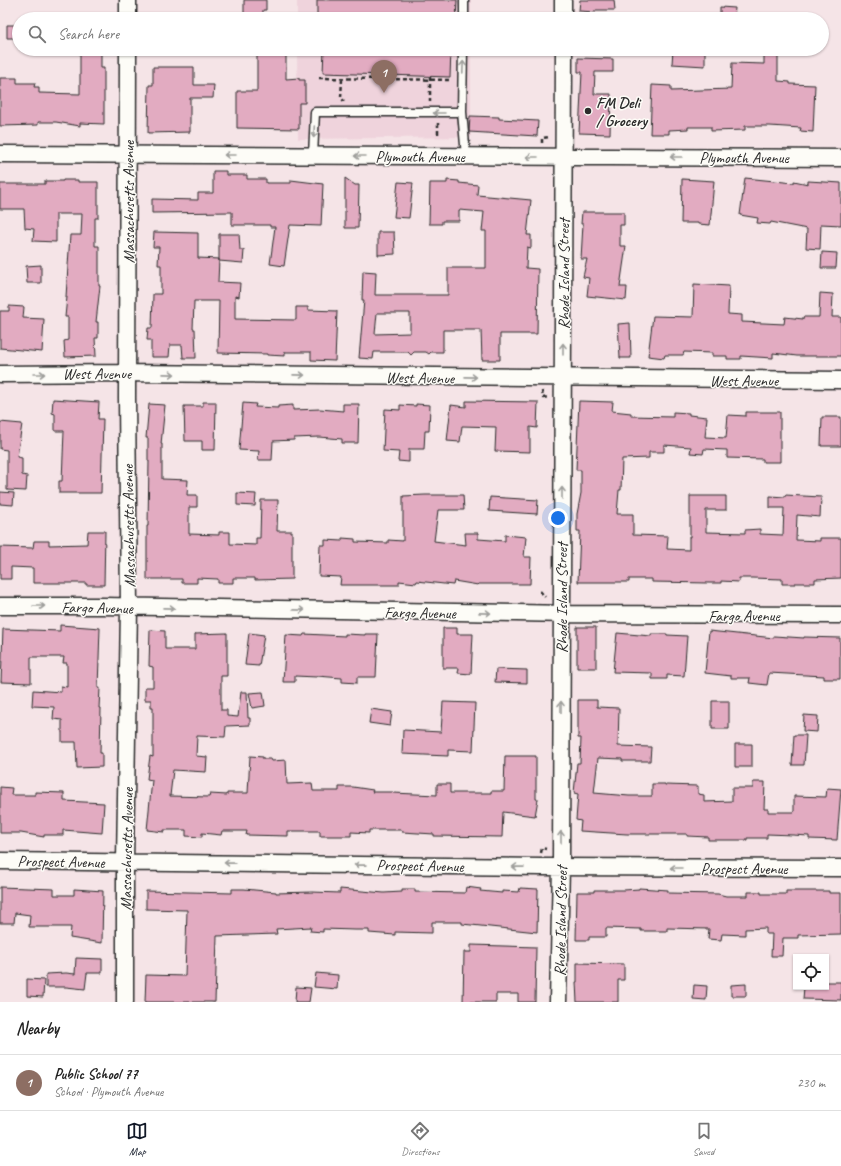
<!DOCTYPE html>
<meta charset="utf-8">
<style>
:root{--surface:#fff;--page:#f2f2f2;--text:#222;--muted:#767676;--line:#e0e0e0;--accent:#111827}
body{margin:0;font-family:Caveat,sans-serif;background:var(--page);color:var(--text)}
.controls{position:absolute;right:12px;bottom:12px;display:grid;overflow:hidden;border-radius:0px;box-shadow:0 1px 3px #0004}
.controls button{width:36px;height:36px;display:grid;place-items:center;padding:0;border:0;border-bottom:1px solid var(--line);background:var(--surface);color:var(--text);font:20px sans-serif}
.you{position:absolute;left:558px;top:518px;width:14px;height:14px;margin:-10px;border:3px solid #fff;border-radius:50%;background:#1a73e8;box-shadow:0 0 0 6px #1a73e833}
.badge{display:grid;place-items:center;width:26px;height:26px;border-radius:50%;background:var(--accent);color:#fff;font-size:13px;font-weight:700}
.pin{position:absolute;translate:-50% -33px;filter:drop-shadow(0 1px 2px #0008)}
.pin::after{content:'';position:absolute;top:21px;width:14px;height:12px;background:inherit;clip-path:polygon(0 0,100% 0,50% 100%)}
.list{margin:0;padding:0;list-style:none}
h2{display:flex;justify-content:space-between;align-items:center;height:52px;margin:0;padding:0 16px;font-size:17px}
h2 small{font-size:13px;font-weight:400;color:var(--muted)}
.list li{display:grid;grid-template-columns:26px 1fr auto;gap:12px;align-items:center;box-sizing:border-box;height:56px;padding:0 16px;border-top:1px solid var(--line)}
.list b{display:block;font-size:15px;white-space:nowrap}
.list p{margin:0;font-size:13px;white-space:nowrap;color:var(--muted)}
.list em{font-size:13px;font-style:normal;color:var(--muted)}
.icon{flex:none;width:22px;height:22px;fill:none;stroke:currentColor;stroke-width:2;stroke-linecap:round;stroke-linejoin:round}
.map{position:relative;flex:none;width:841px;height:1002px;overflow:hidden}
.search{position:absolute;background:var(--surface);box-shadow:0 1px 3px #0004;left:12px;right:12px;top:12px;height:44px;display:flex;align-items:center;gap:10px;box-sizing:border-box;padding:0 14px;border-radius:22px;color:var(--muted);font-size:15px}
.sheet{height:108px;background:var(--surface)}
nav{display:flex;justify-content:space-around;align-items:center;box-sizing:border-box;height:56px;border-top:1px solid var(--line);background:var(--surface);font-size:11px;color:var(--muted)}
nav a{display:grid;justify-items:center;gap:2px}
nav .on{color:var(--accent)}
.map>svg:first-child{display:block}
.built{fill:#efd3dc}
.building{fill:#e2abc1;stroke:#2b2b2b;fill-rule:evenodd}
.lines{fill:none;stroke-linecap:round;stroke-linejoin:round}
.service-casing{stroke:#2b2b2b;stroke-width:11}
.minor-casing{stroke:#2b2b2b;stroke-width:19}
.path{stroke:#2b2b2b;stroke-width:2.5;stroke-dasharray:4 3;stroke-linecap:butt}
.service{stroke:#fdfcf7;stroke-width:8}
.minor{stroke:#fdfcf7;stroke-width:16}
.oneway{stroke:#9e9e9b}
.poi-dot{fill:#2b2b2b;stroke:#fdfcf7;stroke-width:1.5}
.labels{text-anchor:middle;stroke-width:3;stroke-linejoin:round;paint-order:stroke}
.poi-label{font-size:16px;font-weight:bold;fill:#2b2b2b;stroke:#fdfcf7;text-anchor:start}
.street-label{font-size:16px;fill:#2b2b2b;stroke:#fdfcf7}
</style>
<div class="map">
<svg width="841" height="1002" viewBox="0 0 841 1002">
<rect width="100%" height="100%" fill="#f5e4e7"/>
<filter id="ink" filterUnits="userSpaceOnUse"><feTurbulence type="fractalNoise" baseFrequency=".025" numOctaves="2"/><feDisplacementMap in="SourceGraphic" scale="8" xChannelSelector="R" yChannelSelector="G"/><feConvolveMatrix kernelMatrix="1 2 1 2 8 2 1 2 1" color-interpolation-filters="sRGB"/></filter>
<g filter="url(#ink)">
<path class="built" d="M 297,0 L 471,0 L 471,19 L 297,19 Z
M 297,49 L 471,49 L 471,137 L 298,139 Z"/>
<path class="building" d="M 244,0 L 266,0 L 266,10 L 263,10 L 263,16 L 246,16 L 246,15 L 244,15 Z
M 317,0 L 457,0 L 456,19 L 317,19 Z
M 580,0 L 614,0 L 615,10 L 596,10 L 596,12 L 579,11 Z
M 720,7 L 735,8 L 734,19 L 720,19 Z
M 7,25 L 19,25 L 19,38 L 7,38 Z
M 80,49 L 100,49 L 99,52 L 101,52 L 101,68 L 104,68 L 104,124 L 80,123 L 80,126 L 56,122 L 38,122 L 38,125 L 0,126 L 0,78 L 17,78 L 17,83 L 35,83 L 34,87 L 39,87 L 39,93 L 80,94 Z
M 257,49 L 286,49 L 286,79 L 299,78 L 299,80 L 305,80 L 305,103 L 299,103 L 299,129 L 237,128 L 237,91 L 257,91 Z
M 324,49 L 451,49 L 450,77 L 323,73 Z
M 673,49 L 705,49 L 705,66 L 672,64 Z
M 764,49 L 778,49 L 778,81 L 790,82 L 790,84 L 815,85 L 813,132 L 800,131 L 801,128 L 770,126 L 745,126 L 745,130 L 711,131 L 711,127 L 688,127 L 688,129 L 669,130 L 669,134 L 650,134 L 652,85 L 671,86 L 671,91 L 731,89 L 732,63 L 764,64 Z
M 578,58 L 613,59 L 613,72 L 595,72 L 594,94 L 611,94 L 610,134 L 579,133 L 582,72 L 578,72 Z
M 153,67 L 194,67 L 194,85 L 214,85 L 213,98 L 190,98 L 190,132 L 148,133 L 149,85 L 153,85 Z
M 470,116 L 499,117 L 499,119 L 538,121 L 537,136 L 469,132 Z
M 213,171 L 226,171 L 226,175 L 247,175 L 247,179 L 266,179 L 266,183 L 291,183 L 291,180 L 323,184 L 321,226 L 290,225 L 284,266 L 270,264 L 275,227 L 270,227 L 270,225 L 232,225 L 232,212 L 152,213 L 152,199 L 198,200 L 198,193 L 213,193 Z
M 345,178 L 355,185 L 359,185 L 358,228 L 345,228 Z
M 745,178 L 794,183 L 794,181 L 808,184 L 808,181 L 841,183 L 841,225 L 821,224 L 820,249 L 806,248 L 807,229 L 771,222 L 770,224 L 757,223 L 758,218 L 740,215 Z
M 682,179 L 714,181 L 710,225 L 698,224 L 698,223 L 681,223 Z
M 63,180 L 78,180 L 78,182 L 98,182 L 98,218 L 95,218 L 95,246 L 99,246 L 99,286 L 100,286 L 96,322 L 98,322 L 98,338 L 95,338 L 96,356 L 65,357 L 64,341 L 68,340 L 68,317 L 65,317 L 67,297 L 66,297 L 70,235 L 81,235 L 82,214 L 56,214 L 56,242 L 33,241 L 34,229 L 25,228 L 24,209 L 0,209 L 0,184 L 45,184 L 45,181 L 63,181 Z
M 447,180 L 459,181 L 459,183 L 478,185 L 477,195 L 531,200 L 527,235 L 531,235 L 531,248 L 527,247 L 526,268 L 538,269 L 537,334 L 500,334 L 500,360 L 482,360 L 481,330 L 443,330 L 443,352 L 431,352 L 429,354 L 426,352 L 414,352 L 411,355 L 408,352 L 374,352 L 373,359 L 359,358 L 364,300 L 362,300 L 363,271 L 376,272 L 375,295 L 448,295 L 448,268 L 486,268 L 486,231 L 482,231 L 484,212 L 459,210 L 459,221 L 442,221 L 442,224 L 429,224 L 430,183 L 447,183 ZM 377,313 L 410,313 L 410,333 L 375,334 Z
M 398,182 L 413,183 L 409,218 L 394,217 Z
M 582,212 L 624,212 L 624,225 L 620,225 L 620,246 L 626,246 L 620,287 L 627,287 L 626,300 L 587,296 L 589,278 L 583,277 L 587,259 L 581,259 L 583,224 L 581,224 Z
M 154,232 L 198,233 L 198,258 L 219,259 L 218,282 L 240,283 L 239,297 L 235,296 L 235,319 L 296,320 L 296,307 L 308,307 L 308,310 L 337,311 L 335,361 L 311,360 L 311,352 L 285,352 L 285,356 L 267,355 L 267,354 L 218,353 L 219,301 L 194,301 L 193,329 L 195,329 L 196,358 L 183,358 L 182,345 L 170,345 L 169,357 L 151,357 L 151,340 L 147,340 L 148,328 L 152,328 L 153,294 L 161,294 L 161,265 L 158,265 L 159,247 L 153,247 Z
M 378,232 L 394,232 L 395,254 L 378,255 Z
M 219,234 L 239,234 L 240,250 L 244,250 L 243,263 L 219,261 Z
M 822,252 L 837,253 L 836,268 L 821,268 Z
M 41,265 L 41,283 L 27,283 L 26,266 Z
M 694,284 L 729,286 L 728,314 L 742,315 L 742,322 L 784,324 L 785,317 L 803,319 L 803,317 L 819,317 L 820,293 L 833,294 L 832,317 L 841,317 L 841,356 L 797,356 L 773,353 L 773,358 L 741,356 L 741,359 L 727,359 L 727,356 L 712,356 L 712,353 L 684,352 L 683,355 L 665,355 L 664,358 L 648,356 L 653,316 L 693,317 Z
M 9,306 L 24,307 L 23,318 L 44,319 L 42,352 L 0,348 L 0,311 L 9,311 Z
M 630,323 L 631,358 L 620,358 L 618,324 Z
M 53,399 L 99,402 L 98,419 L 103,419 L 101,493 L 59,493 L 59,481 L 62,481 L 64,431 L 55,431 L 55,414 L 52,413 Z
M 466,401 L 538,402 L 537,428 L 530,427 L 530,452 L 495,451 L 496,427 L 462,426 L 460,442 L 447,441 L 451,405 L 466,407 Z
M 579,401 L 613,402 L 612,411 L 631,413 L 631,416 L 673,417 L 673,412 L 689,413 L 689,415 L 707,417 L 705,437 L 726,438 L 728,415 L 746,416 L 746,412 L 780,412 L 780,462 L 763,462 L 763,459 L 727,458 L 727,450 L 704,449 L 703,454 L 690,453 L 691,447 L 664,445 L 664,452 L 649,452 L 649,458 L 622,459 L 621,490 L 619,490 L 617,514 L 633,514 L 633,535 L 668,536 L 667,549 L 689,550 L 689,537 L 690,537 L 690,496 L 726,496 L 726,510 L 706,510 L 706,532 L 745,533 L 745,530 L 760,529 L 760,534 L 783,535 L 784,508 L 770,508 L 770,496 L 785,497 L 785,495 L 821,497 L 820,517 L 797,515 L 796,540 L 820,541 L 820,538 L 841,538 L 841,578 L 815,579 L 815,583 L 795,583 L 795,584 L 782,584 L 782,579 L 752,578 L 739,578 L 739,582 L 721,581 L 721,583 L 709,583 L 652,582 L 652,579 L 629,579 L 629,582 L 578,582 L 580,531 L 577,531 L 577,514 L 581,493 L 581,470 L 576,470 Z
M 203,402 L 216,402 L 215,450 L 202,450 L 202,441 L 185,441 L 184,406 L 203,406 Z
M 243,403 L 256,404 L 255,407 L 278,408 L 278,406 L 293,405 L 293,410 L 320,409 L 343,411 L 343,404 L 359,404 L 358,443 L 342,443 L 342,439 L 319,437 L 294,438 L 294,440 L 273,441 L 272,460 L 258,460 L 259,451 L 239,450 Z
M 149,404 L 165,405 L 161,444 L 162,444 L 162,479 L 188,480 L 187,495 L 197,495 L 197,507 L 189,507 L 189,534 L 219,535 L 219,532 L 230,532 L 230,544 L 256,545 L 256,538 L 260,538 L 261,500 L 278,500 L 277,531 L 292,531 L 292,579 L 255,580 L 255,578 L 233,578 L 233,583 L 218,583 L 218,579 L 197,578 L 197,583 L 182,583 L 182,579 L 147,579 L 147,526 L 148,526 L 149,461 L 148,461 L 148,438 L 146,438 Z
M 416,404 L 430,405 L 429,431 L 425,431 L 424,449 L 409,449 L 409,462 L 398,461 L 399,452 L 383,451 L 385,409 L 400,410 L 400,405 L 416,406 Z
M 822,417 L 841,417 L 841,446 L 821,446 Z
M 0,422 L 22,424 L 17,457 L 22,458 L 22,475 L 27,476 L 26,491 L 7,490 L 7,450 L 0,449 Z
M 0,492 L 14,493 L 13,505 L 0,504 Z
M 237,493 L 256,494 L 255,506 L 237,505 Z
M 425,495 L 463,495 L 464,510 L 438,510 L 434,541 L 466,545 L 465,533 L 478,533 L 478,539 L 505,541 L 505,535 L 526,537 L 524,557 L 531,557 L 530,584 L 479,584 L 478,585 L 454,581 L 453,585 L 417,581 L 416,583 L 399,581 L 399,585 L 340,585 L 341,577 L 319,576 L 320,545 L 325,545 L 325,540 L 342,541 L 342,538 L 355,539 L 355,542 L 388,543 L 388,540 L 403,541 L 403,496 Z
M 490,497 L 538,500 L 537,514 L 489,511 Z
M 88,531 L 105,531 L 104,585 L 86,585 L 86,583 L 33,583 L 33,568 L 11,567 L 11,579 L 0,579 L 0,547 L 33,548 L 34,541 L 49,541 L 49,545 L 87,544 Z
M 60,625 L 100,628 L 98,688 L 100,688 L 99,708 L 101,708 L 100,753 L 102,753 L 102,767 L 77,768 L 76,742 L 62,742 L 62,720 L 53,719 L 54,707 L 32,706 L 33,690 L 61,692 L 61,686 L 67,687 L 67,663 L 63,663 L 64,657 L 31,657 L 31,683 L 1,682 L 3,629 L 60,631 Z
M 577,627 L 596,627 L 596,668 L 577,668 Z
M 443,628 L 457,628 L 457,634 L 473,634 L 471,674 L 458,673 L 459,668 L 443,668 Z
M 150,630 L 165,631 L 165,649 L 195,649 L 195,634 L 227,633 L 227,676 L 221,676 L 221,710 L 227,710 L 227,716 L 238,717 L 241,692 L 247,692 L 248,718 L 250,718 L 250,725 L 226,726 L 225,737 L 197,736 L 196,756 L 207,757 L 206,772 L 173,770 L 170,796 L 209,797 L 210,794 L 227,795 L 227,793 L 248,793 L 250,756 L 263,757 L 263,759 L 271,759 L 272,761 L 286,760 L 287,784 L 312,783 L 313,791 L 339,791 L 339,787 L 353,787 L 373,790 L 372,792 L 393,792 L 393,793 L 437,795 L 437,784 L 450,784 L 450,793 L 491,793 L 491,791 L 504,791 L 505,756 L 536,756 L 536,799 L 538,799 L 535,816 L 503,812 L 502,837 L 434,836 L 434,834 L 402,832 L 402,830 L 369,830 L 369,833 L 351,832 L 351,836 L 320,836 L 320,831 L 288,831 L 288,836 L 246,835 L 247,831 L 222,831 L 221,835 L 202,833 L 202,837 L 186,836 L 186,830 L 164,830 L 164,832 L 147,830 L 152,780 L 147,779 L 150,756 L 153,757 L 153,707 L 151,707 L 151,700 L 145,700 L 145,687 L 153,687 L 153,667 L 149,666 Z
M 709,631 L 774,638 L 774,636 L 804,638 L 804,637 L 840,638 L 840,679 L 824,679 L 824,676 L 769,673 L 767,685 L 749,683 L 750,678 L 731,678 L 731,676 L 705,673 Z
M 249,633 L 264,635 L 259,666 L 245,665 Z
M 617,633 L 651,636 L 651,634 L 667,634 L 667,635 L 687,636 L 684,676 L 667,675 L 667,679 L 652,679 L 652,673 L 613,672 Z
M 304,634 L 345,636 L 345,634 L 365,635 L 365,634 L 378,634 L 376,677 L 357,677 L 357,683 L 342,682 L 342,678 L 317,676 L 317,677 L 295,676 L 295,682 L 283,682 L 286,635 L 303,636 Z
M 496,669 L 527,670 L 527,683 L 495,682 Z
M 263,692 L 265,706 L 252,708 L 249,693 Z
M 578,700 L 597,700 L 597,707 L 619,708 L 618,746 L 651,747 L 650,761 L 622,761 L 622,759 L 598,758 L 594,793 L 629,796 L 652,796 L 652,784 L 665,784 L 665,785 L 698,786 L 698,794 L 704,795 L 704,802 L 732,801 L 732,788 L 753,788 L 753,782 L 765,782 L 764,809 L 768,809 L 768,812 L 794,812 L 794,796 L 826,797 L 827,788 L 841,789 L 837,840 L 809,839 L 809,836 L 793,835 L 767,834 L 767,838 L 747,838 L 747,840 L 708,840 L 708,837 L 687,836 L 687,834 L 627,834 L 580,831 L 581,821 L 576,820 L 578,794 L 574,793 L 577,763 L 580,763 L 581,738 L 578,738 Z
M 712,701 L 729,701 L 729,729 L 712,729 Z
M 443,702 L 475,703 L 473,751 L 448,750 L 448,756 L 402,754 L 403,730 L 441,732 Z
M 371,709 L 392,712 L 390,726 L 369,723 Z
M 804,715 L 818,716 L 817,732 L 803,731 Z
M 794,735 L 806,735 L 804,765 L 792,765 Z
M 735,744 L 752,744 L 752,767 L 735,767 Z
M 0,787 L 12,788 L 11,795 L 35,795 L 35,792 L 64,793 L 64,801 L 104,803 L 102,833 L 63,830 L 63,835 L 44,835 L 44,837 L 21,833 L 0,833 Z
M 0,887 L 54,889 L 54,895 L 74,895 L 74,889 L 103,891 L 102,943 L 70,938 L 71,927 L 29,927 L 30,915 L 15,913 L 14,923 L 0,923 Z
M 466,887 L 481,889 L 480,891 L 502,893 L 502,891 L 519,892 L 520,888 L 538,889 L 537,932 L 462,924 L 462,922 L 432,922 L 432,933 L 395,932 L 395,935 L 369,933 L 369,930 L 355,930 L 323,929 L 323,932 L 310,931 L 311,927 L 276,929 L 277,934 L 217,936 L 215,1002 L 145,1002 L 146,975 L 185,976 L 187,910 L 146,909 L 146,891 L 232,893 L 232,889 L 244,889 L 276,892 L 276,893 L 312,892 L 340,893 L 340,889 L 384,893 L 402,892 L 402,889 L 415,889 L 415,892 L 465,893 Z
M 639,888 L 668,890 L 668,893 L 718,894 L 726,896 L 748,896 L 748,892 L 761,892 L 761,894 L 786,894 L 786,891 L 829,891 L 829,893 L 841,893 L 841,934 L 798,935 L 798,938 L 783,938 L 782,956 L 771,956 L 772,934 L 766,934 L 766,928 L 745,929 L 745,935 L 722,934 L 721,940 L 708,939 L 709,929 L 667,928 L 667,931 L 641,931 L 641,929 L 606,928 L 606,937 L 589,937 L 589,940 L 576,940 L 577,892 L 594,892 L 594,890 L 624,890 L 639,889 Z
M 471,945 L 536,947 L 535,1002 L 518,1002 L 518,994 L 496,994 L 496,1002 L 463,1002 L 464,952 L 471,952 Z
M 76,958 L 102,959 L 102,973 L 87,973 L 85,989 L 66,987 L 46,987 L 46,974 L 66,973 L 75,974 Z
M 577,963 L 624,964 L 624,980 L 618,980 L 618,1002 L 577,1002 L 576,982 L 577,982 Z
M 316,973 L 338,975 L 337,989 L 314,987 Z
M 27,979 L 44,980 L 43,997 L 27,996 Z
M 826,982 L 841,982 L 841,1000 L 803,999 L 804,987 L 826,987 Z
M 746,984 L 746,996 L 731,996 L 731,985 Z
M 694,985 L 707,986 L 706,1000 L 693,999 Z
M 296,987 L 311,988 L 309,1002 L 295,1002 Z"/>
<g class="lines">
<g class="service-casing">
<path id="service" d="M 464,19 L 464,0
M 462,112 L 463,49
M 313,156 L 315,112 L 462,112 L 466,156"/>
</g>
<g class="minor-casing">
<path id="minor" d="M 563,0 L 563,19
M 128,19 L 128,0
M 0,154 L 841,158
M 0,374 L 127,373 L 841,380
M 0,606 L 103,606 L 569,614 L 841,615
M 0,861 L 541,867 L 841,868
M 125,1002 L 125,862 L 129,607 L 127,398 L 128,49
M 558,1002 L 561,867 L 564,49"/>
</g>
<path class="path" d="M 319,78 L 451,80
M 342,79 L 341,98 L 344,101
M 430,102 L 430,77
M 438,123 L 438,136
M 542,143 L 542,138 L 549,137
M 542,391 L 543,398 L 548,397
M 540,591 L 545,597
M 541,853 L 542,848 L 546,849"/>
<use href="#service" class="service"/>
<use href="#minor" class="minor"/>
</g>
<defs><path id="oneway-shaft" d="M-6 0H5M1.5-3L5.5 0L1.5 3" fill="none" stroke-width="1.6" stroke-linecap="round" stroke-linejoin="round"/></defs>
<g class="oneway">
<use href="#oneway-shaft" transform="translate(463 67) rotate(-88)"/>
<use href="#oneway-shaft" transform="translate(439 113) rotate(180)"/>
<use href="#oneway-shaft" transform="translate(314 132) rotate(93)"/>
<use href="#oneway-shaft" transform="translate(230 155) rotate(-180)"/>
<use href="#oneway-shaft" transform="translate(360 156) rotate(-180)"/>
<use href="#oneway-shaft" transform="translate(532 157) rotate(-180)"/>
<use href="#oneway-shaft" transform="translate(676 157) rotate(-180)"/>
<use href="#oneway-shaft" transform="translate(563 349) rotate(-90)"/>
<use href="#oneway-shaft" transform="translate(39 374)"/>
<use href="#oneway-shaft" transform="translate(169 374) rotate(1)"/>
<use href="#oneway-shaft" transform="translate(299 375) rotate(1)"/>
<use href="#oneway-shaft" transform="translate(471 377) rotate(1)"/>
<use href="#oneway-shaft" transform="translate(562 493) rotate(-90)"/>
<use href="#oneway-shaft" transform="translate(39 606)"/>
<use href="#oneway-shaft" transform="translate(169 608) rotate(1)"/>
<use href="#oneway-shaft" transform="translate(299 610) rotate(1)"/>
<use href="#oneway-shaft" transform="translate(485 613) rotate(1)"/>
<use href="#oneway-shaft" transform="translate(561 707) rotate(-90)"/>
<use href="#oneway-shaft" transform="translate(561 837) rotate(-90)"/>
<use href="#oneway-shaft" transform="translate(230 863) rotate(-179)"/>
<use href="#oneway-shaft" transform="translate(360 865) rotate(-179)"/>
<use href="#oneway-shaft" transform="translate(518 867) rotate(-179)"/>
<use href="#oneway-shaft" transform="translate(676 868) rotate(-180)"/>
</g>
</g>
<circle class="poi-dot" cx="588" cy="111" r="4"/>
<g class="labels">
<g class="poi-label">
<text x="596" y="108">FM Deli<tspan x="596" dy="18">/ Grocery</tspan></text>
</g>
<g class="street-label">
<text x="420" y="162">Plymouth Avenue</text>
<text x="744" y="163">Plymouth Avenue</text>
<text transform="translate(128 202) rotate(-90)" y="6">Massachusetts Avenue</text>
<text transform="translate(563 274) rotate(-90)" y="6">Rhode Island Street</text>
<text x="97" y="379">West Avenue</text>
<text transform="translate(420 377) rotate(1)" y="6">West Avenue</text>
<text x="744" y="386">West Avenue</text>
<text transform="translate(128 526) rotate(-91)" y="6">Massachusetts Avenue</text>
<text transform="translate(561 598) rotate(-90)" y="6">Rhode Island Street</text>
<text transform="translate(97 607) rotate(1)" y="6">Fargo Avenue</text>
<text transform="translate(420 612) rotate(1)" y="6">Fargo Avenue</text>
<text x="744" y="621">Fargo Avenue</text>
<text transform="translate(126 849) rotate(-89)" y="6">Massachusetts Avenue</text>
<text transform="translate(61 861) rotate(1)" y="6">Prospect Avenue</text>
<text transform="translate(420 865) rotate(1)" y="6">Prospect Avenue</text>
<text x="744" y="874">Prospect Avenue</text>
<text transform="translate(560 921) rotate(-89)" y="6">Rhode Island Street</text>
</g>
</g>
</svg>
<div class="controls">
<button><svg class="icon" aria-label="locate" viewBox="0 0 24 24"><circle cx="12" cy="12" r="6"/><path d="M12 2v4M12 18v4M2 12h4M18 12h4"/></svg></button>
</div>
<div class="you"></div>
<div class="pin badge" style="left:384px;top:93px;background:#8d6e63">1</div>
<div class="search"><svg class="icon" aria-label="search" viewBox="0 0 24 24"><circle cx="10" cy="10" r="6"/><path d="M15 15l6 6"/></svg>Search here</div>
</div>
<section class="sheet">
<h2>Nearby<small></small></h2>
<ul class="list">
<li><span class="badge" style="background:#8d6e63">1</span><div><b>Public School 77</b><p>School · Plymouth Avenue</p></div><em>230 m</em></li>
</ul>
</section>
<nav>
<a class="on"><svg class="icon" aria-label="map" viewBox="0 0 24 24"><path d="M3 6l6-2 6 2 6-2v14l-6 2-6-2-6 2zM9 4v14M15 6v14"/></svg>Map</a>
<a><svg class="icon" aria-label="directions" viewBox="0 0 24 24"><path d="M12 3l9 9-9 9-9-9zM9 14v-3h6M13 9l2 2-2 2"/></svg>Directions</a>
<a><svg class="icon" aria-label="saved" viewBox="0 0 24 24"><path d="M7 4h10v16l-5-4-5 4z"/></svg>Saved</a>
</nav>
